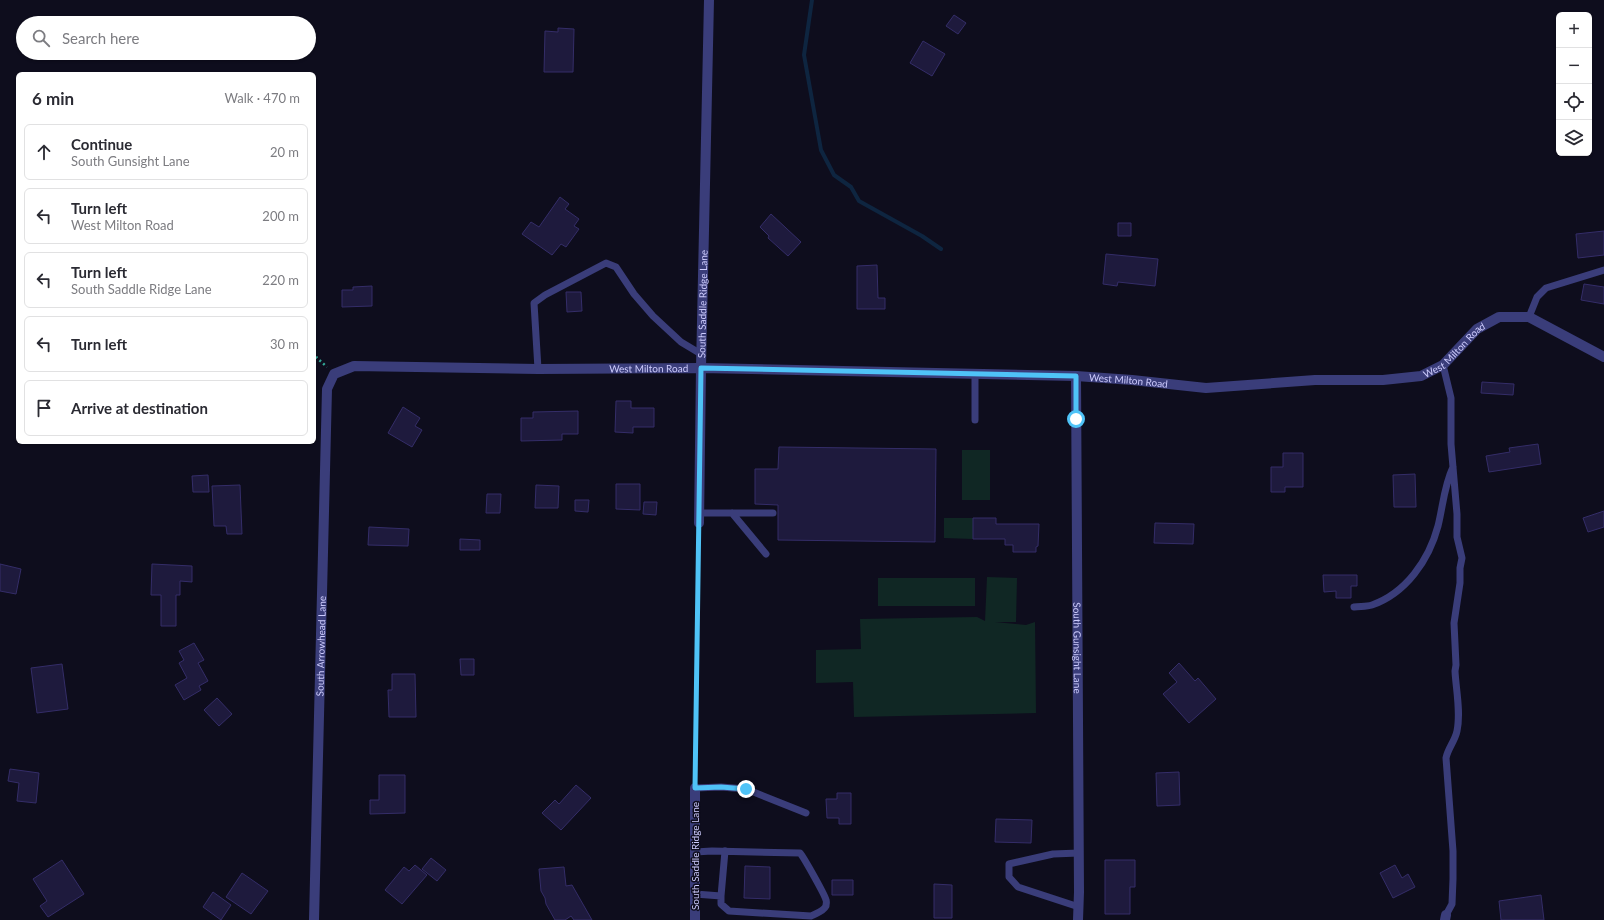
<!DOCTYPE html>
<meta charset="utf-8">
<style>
:root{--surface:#fff;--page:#f2f2f3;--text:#2b2b33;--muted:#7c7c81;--line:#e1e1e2}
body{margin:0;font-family:Lato,sans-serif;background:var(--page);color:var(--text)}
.controls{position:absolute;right:12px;top:12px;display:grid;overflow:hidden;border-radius:6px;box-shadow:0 1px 3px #0004}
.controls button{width:36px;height:36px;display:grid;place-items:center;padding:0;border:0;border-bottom:1px solid var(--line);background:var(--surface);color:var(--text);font:20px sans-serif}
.stop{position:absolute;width:12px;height:12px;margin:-9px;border:3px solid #4fc3f7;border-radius:50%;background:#fff}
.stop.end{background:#4fc3f7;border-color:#fff;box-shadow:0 1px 4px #0008}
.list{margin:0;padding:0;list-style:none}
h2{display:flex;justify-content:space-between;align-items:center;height:52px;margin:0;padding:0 16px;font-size:17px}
h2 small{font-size:13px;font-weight:400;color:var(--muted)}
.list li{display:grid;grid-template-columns:26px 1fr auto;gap:12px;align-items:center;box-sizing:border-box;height:56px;margin:0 8px 8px;padding:0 8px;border:1px solid var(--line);border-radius:6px}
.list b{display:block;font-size:15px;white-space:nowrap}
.list p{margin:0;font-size:13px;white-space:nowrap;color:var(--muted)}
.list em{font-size:13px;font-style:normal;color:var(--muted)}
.icon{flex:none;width:22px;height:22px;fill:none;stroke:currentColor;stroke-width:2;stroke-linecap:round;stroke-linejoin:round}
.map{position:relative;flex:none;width:1604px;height:920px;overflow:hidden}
.search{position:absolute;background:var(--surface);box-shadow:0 1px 3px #0004;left:16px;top:16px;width:300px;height:44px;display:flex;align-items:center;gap:10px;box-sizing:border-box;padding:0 14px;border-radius:22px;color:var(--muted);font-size:15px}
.panel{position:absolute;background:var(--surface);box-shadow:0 1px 3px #0004;left:16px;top:72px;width:300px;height:372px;border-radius:6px}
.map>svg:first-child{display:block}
.green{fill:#102724}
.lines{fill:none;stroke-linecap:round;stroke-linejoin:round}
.stream{stroke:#0e2540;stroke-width:4}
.building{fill:#1e1a3d;stroke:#342d68}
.path{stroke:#32a998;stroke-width:2.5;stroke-dasharray:2 3;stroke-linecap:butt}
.lane{stroke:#3a3d7a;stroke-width:7}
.street{stroke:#3a3d7a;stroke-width:10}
.route{stroke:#4fc3f7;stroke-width:5}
.labels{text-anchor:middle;stroke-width:3;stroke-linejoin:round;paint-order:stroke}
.street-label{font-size:10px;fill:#cdcbfd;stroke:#0e0d1d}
</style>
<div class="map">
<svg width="1604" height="920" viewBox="0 0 1604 920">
<rect width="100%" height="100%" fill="#0e0d1d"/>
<path class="green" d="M 962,450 L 990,450 L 990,500 L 962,500 Z
M 944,518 L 973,518 L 973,539 L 944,538 Z
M 987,577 L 1017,578 L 1016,622 L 995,622 L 1026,625 L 1035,622 L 1036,713 L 854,717 L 853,682 L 816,683 L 816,650 L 861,649 L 860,619 L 977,617 L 985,621 Z
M 878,578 L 975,578 L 975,606 L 878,606 Z"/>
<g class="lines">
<path class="stream" d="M 812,0 L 804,55 L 821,150 L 834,175 L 851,187 L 859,201 L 922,236 L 941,249"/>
</g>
<path class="building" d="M 954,15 L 966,23 L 958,34 L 946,26 Z
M 558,28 L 574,29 L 573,72 L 544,72 L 545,31 L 558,32 Z
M 923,41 L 945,54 L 932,76 L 910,63 Z
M 560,197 L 569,204 L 565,209 L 579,219 L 574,226 L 579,229 L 566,247 L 561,244 L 552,255 L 522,234 L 531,222 L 539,227 Z
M 771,214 L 801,242 L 788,256 L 768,238 L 769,236 L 760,227 Z
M 1118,223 L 1131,223 L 1131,236 L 1118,236 Z
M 1604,231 L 1604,255 L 1578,258 L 1576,234 Z
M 1106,254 L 1158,259 L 1155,286 L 1118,282 L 1117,286 L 1103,284 Z
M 877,265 L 878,298 L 885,298 L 885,309 L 857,309 L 857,266 Z
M 1584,284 L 1604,287 L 1604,304 L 1581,300 Z
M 372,286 L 372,306 L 342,307 L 342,290 L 353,290 L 353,287 Z
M 566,292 L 581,292 L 582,311 L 567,312 Z
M 1482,382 L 1514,384 L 1513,395 L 1481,393 Z
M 616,401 L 631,401 L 631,408 L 654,408 L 654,427 L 633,427 L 633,433 L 615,432 Z
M 403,407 L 420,418 L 415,426 L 422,430 L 412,447 L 388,433 Z
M 578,411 L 578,434 L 562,434 L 562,440 L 521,441 L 521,418 L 533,418 L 533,412 Z
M 1538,444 L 1541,464 L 1489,472 L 1486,456 L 1510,452 L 1509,448 Z
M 779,447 L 936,449 L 935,542 L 778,540 L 778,505 L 755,504 L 755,469 L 778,469 Z
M 1283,453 L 1303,453 L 1303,487 L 1285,487 L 1285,492 L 1271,492 L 1271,467 L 1283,467 Z
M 1415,474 L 1416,507 L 1394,507 L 1393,475 Z
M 208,475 L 209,492 L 193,492 L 192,476 Z
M 616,484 L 640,484 L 640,510 L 616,509 Z
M 240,485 L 242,534 L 227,534 L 226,526 L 214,526 L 212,486 Z
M 536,485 L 559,486 L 558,508 L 535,508 Z
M 487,494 L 501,494 L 500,513 L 486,513 Z
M 575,500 L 589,500 L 588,512 L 575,511 Z
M 644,502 L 657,502 L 656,515 L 643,514 Z
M 1604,511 L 1604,527 L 1588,532 L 1583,518 Z
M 973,518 L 996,518 L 996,524 L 1039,524 L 1038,546 L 1036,547 L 1036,552 L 1013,552 L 1013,545 L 1005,545 L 1005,539 L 973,539 Z
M 1155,523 L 1194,524 L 1193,544 L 1154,543 Z
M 369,527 L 409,529 L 408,546 L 368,545 Z
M 460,539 L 480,540 L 480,550 L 460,550 Z
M 0,564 L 21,569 L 16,594 L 0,591 Z
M 152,564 L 192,566 L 192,582 L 180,581 L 180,595 L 176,595 L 176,626 L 161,626 L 161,595 L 151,595 Z
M 1323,575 L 1357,575 L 1357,586 L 1351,586 L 1351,598 L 1336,598 L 1336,591 L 1324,592 Z
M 194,643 L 204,660 L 198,663 L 208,681 L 199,686 L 201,690 L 184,700 L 175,685 L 187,678 L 179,663 L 184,660 L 179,651 Z
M 460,659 L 474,659 L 474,675 L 461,675 Z
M 1179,663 L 1195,681 L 1198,678 L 1216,699 L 1189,723 L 1163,694 L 1177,682 L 1169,673 Z
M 62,664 L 68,709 L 37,713 L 31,668 Z
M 392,674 L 415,674 L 416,717 L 389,717 L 388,690 L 392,690 Z
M 217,698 L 232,714 L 219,726 L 204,710 Z
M 10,769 L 39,773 L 36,803 L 17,801 L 19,783 L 8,781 Z
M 1179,772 L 1180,805 L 1157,806 L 1156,773 Z
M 379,775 L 405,775 L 405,813 L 370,814 L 370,800 L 379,800 Z
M 576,785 L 591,798 L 561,830 L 542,813 L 555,800 L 559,804 Z
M 837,793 L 851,793 L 851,824 L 839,824 L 839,818 L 827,818 L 826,799 L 837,799 Z
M 996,819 L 1032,820 L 1031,843 L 995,842 Z
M 431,858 L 446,870 L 437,881 L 422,869 Z
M 62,860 L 84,894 L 48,917 L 40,906 L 47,901 L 33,879 Z
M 1105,860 L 1135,860 L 1135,887 L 1130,887 L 1130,914 L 1105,914 Z
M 415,865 L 427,875 L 402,904 L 385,890 L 404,867 L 409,871 Z
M 1395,865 L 1402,878 L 1408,874 L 1415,887 L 1393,898 L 1380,873 Z
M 745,866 L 770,867 L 770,899 L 744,898 Z
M 564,867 L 566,886 L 572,885 L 592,920 L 574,920 L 571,916 L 565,920 L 555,920 L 546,904 L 545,898 L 541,891 L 539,869 Z
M 242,873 L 268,891 L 251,914 L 226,897 Z
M 832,880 L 853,880 L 853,895 L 832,895 Z
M 934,884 L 952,885 L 952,918 L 934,918 Z
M 213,892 L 231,905 L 221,920 L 203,907 Z
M 1541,895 L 1544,920 L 1501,920 L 1499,901 Z"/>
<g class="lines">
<path class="path" d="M 314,352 L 317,358 L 327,367
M 695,779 L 699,534"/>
<path class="lane" d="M 1529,317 L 1537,297 L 1546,288 L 1604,270
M 1443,365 L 1451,398 L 1451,444 L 1457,514 L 1457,537 L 1462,558 L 1460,568 L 1460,583 L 1454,623 L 1456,665 L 1455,671 C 1456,690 1461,712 1457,731 C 1455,741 1448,748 1446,758 L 1453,851 L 1453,879 L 1452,904 L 1446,915
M 538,369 L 534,303 L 545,295 L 606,263 L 616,267 L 634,294 L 653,316 L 681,342 L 701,354
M 975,420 L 975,373
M 700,513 L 773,513
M 732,513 L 766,554
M 1354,607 C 1360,606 1366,607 1372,605 C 1406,593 1429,560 1438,526 C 1443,506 1444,486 1453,467
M 695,788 L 721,787 L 746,789 L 806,813
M 695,852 L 712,851 L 800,853 C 803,856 825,895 826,900 C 827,901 826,904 826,906 C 823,912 816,913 811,916 L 729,911 L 721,904 L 721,896 L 725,851
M 695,894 L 721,896
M 1079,907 L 1018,887 L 1009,877 L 1009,864 L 1053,854 L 1079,853"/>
<g class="street">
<path id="s1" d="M 1076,376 L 1079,892 L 1078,920"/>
<path id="s2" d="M 699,523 L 701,368 L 709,0"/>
<path d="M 695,788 L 695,920"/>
<path id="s3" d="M 314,920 L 327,389 L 334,374 L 354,366 L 538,369 L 701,368 L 1076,376 L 1132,380 L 1206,388 L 1315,380 L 1383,380 L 1421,376 L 1443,365 L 1477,329 L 1499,317 L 1529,317 L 1604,357"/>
<path d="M 1445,920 L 1446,915"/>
</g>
</g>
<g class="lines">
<path class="route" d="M 746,789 L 721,787 L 695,788 L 701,368 L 1076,376 L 1076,419"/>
</g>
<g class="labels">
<g class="street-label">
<text dy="4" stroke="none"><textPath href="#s2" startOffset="219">South Saddle Ridge Lane</textPath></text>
<text dy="4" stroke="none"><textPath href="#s3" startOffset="1680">West Milton Road</textPath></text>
<text dy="4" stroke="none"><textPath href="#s3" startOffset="864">West Milton Road</textPath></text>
<text dy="4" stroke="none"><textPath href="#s3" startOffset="1344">West Milton Road</textPath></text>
<text dy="4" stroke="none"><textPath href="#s3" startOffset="274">South Arrowhead Lane</textPath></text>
<text dy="4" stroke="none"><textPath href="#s1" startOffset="272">South Gunsight Lane</textPath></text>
<text transform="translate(695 856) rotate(-90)" y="4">South Saddle Ridge Lane</text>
</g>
</g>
</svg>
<div class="controls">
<button>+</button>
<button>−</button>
<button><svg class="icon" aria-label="locate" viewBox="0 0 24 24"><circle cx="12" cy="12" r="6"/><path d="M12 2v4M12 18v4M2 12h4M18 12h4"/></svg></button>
<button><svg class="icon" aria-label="layers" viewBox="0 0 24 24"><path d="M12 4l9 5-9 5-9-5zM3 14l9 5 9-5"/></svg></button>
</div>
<div class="stop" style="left:1076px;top:419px"></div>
<div class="stop end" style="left:746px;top:789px"></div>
<div class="search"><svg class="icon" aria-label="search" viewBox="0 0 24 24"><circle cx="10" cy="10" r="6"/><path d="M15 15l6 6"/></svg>Search here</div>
<section class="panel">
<h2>6 min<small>Walk · 470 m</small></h2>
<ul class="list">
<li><svg class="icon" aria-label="ahead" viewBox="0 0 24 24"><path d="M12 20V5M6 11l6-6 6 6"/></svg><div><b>Continue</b><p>South Gunsight Lane</p></div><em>20 m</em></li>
<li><svg class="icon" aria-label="left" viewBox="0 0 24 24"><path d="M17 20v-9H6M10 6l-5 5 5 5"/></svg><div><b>Turn left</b><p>West Milton Road</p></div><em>200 m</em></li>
<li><svg class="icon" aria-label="left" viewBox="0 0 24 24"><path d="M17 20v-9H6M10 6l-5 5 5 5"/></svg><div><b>Turn left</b><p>South Saddle Ridge Lane</p></div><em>220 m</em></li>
<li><svg class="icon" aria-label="left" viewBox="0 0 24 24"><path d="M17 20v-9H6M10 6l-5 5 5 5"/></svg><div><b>Turn left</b></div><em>30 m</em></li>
<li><svg class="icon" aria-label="arrive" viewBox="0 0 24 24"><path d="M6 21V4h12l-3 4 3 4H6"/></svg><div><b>Arrive at destination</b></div></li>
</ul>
</section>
</div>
